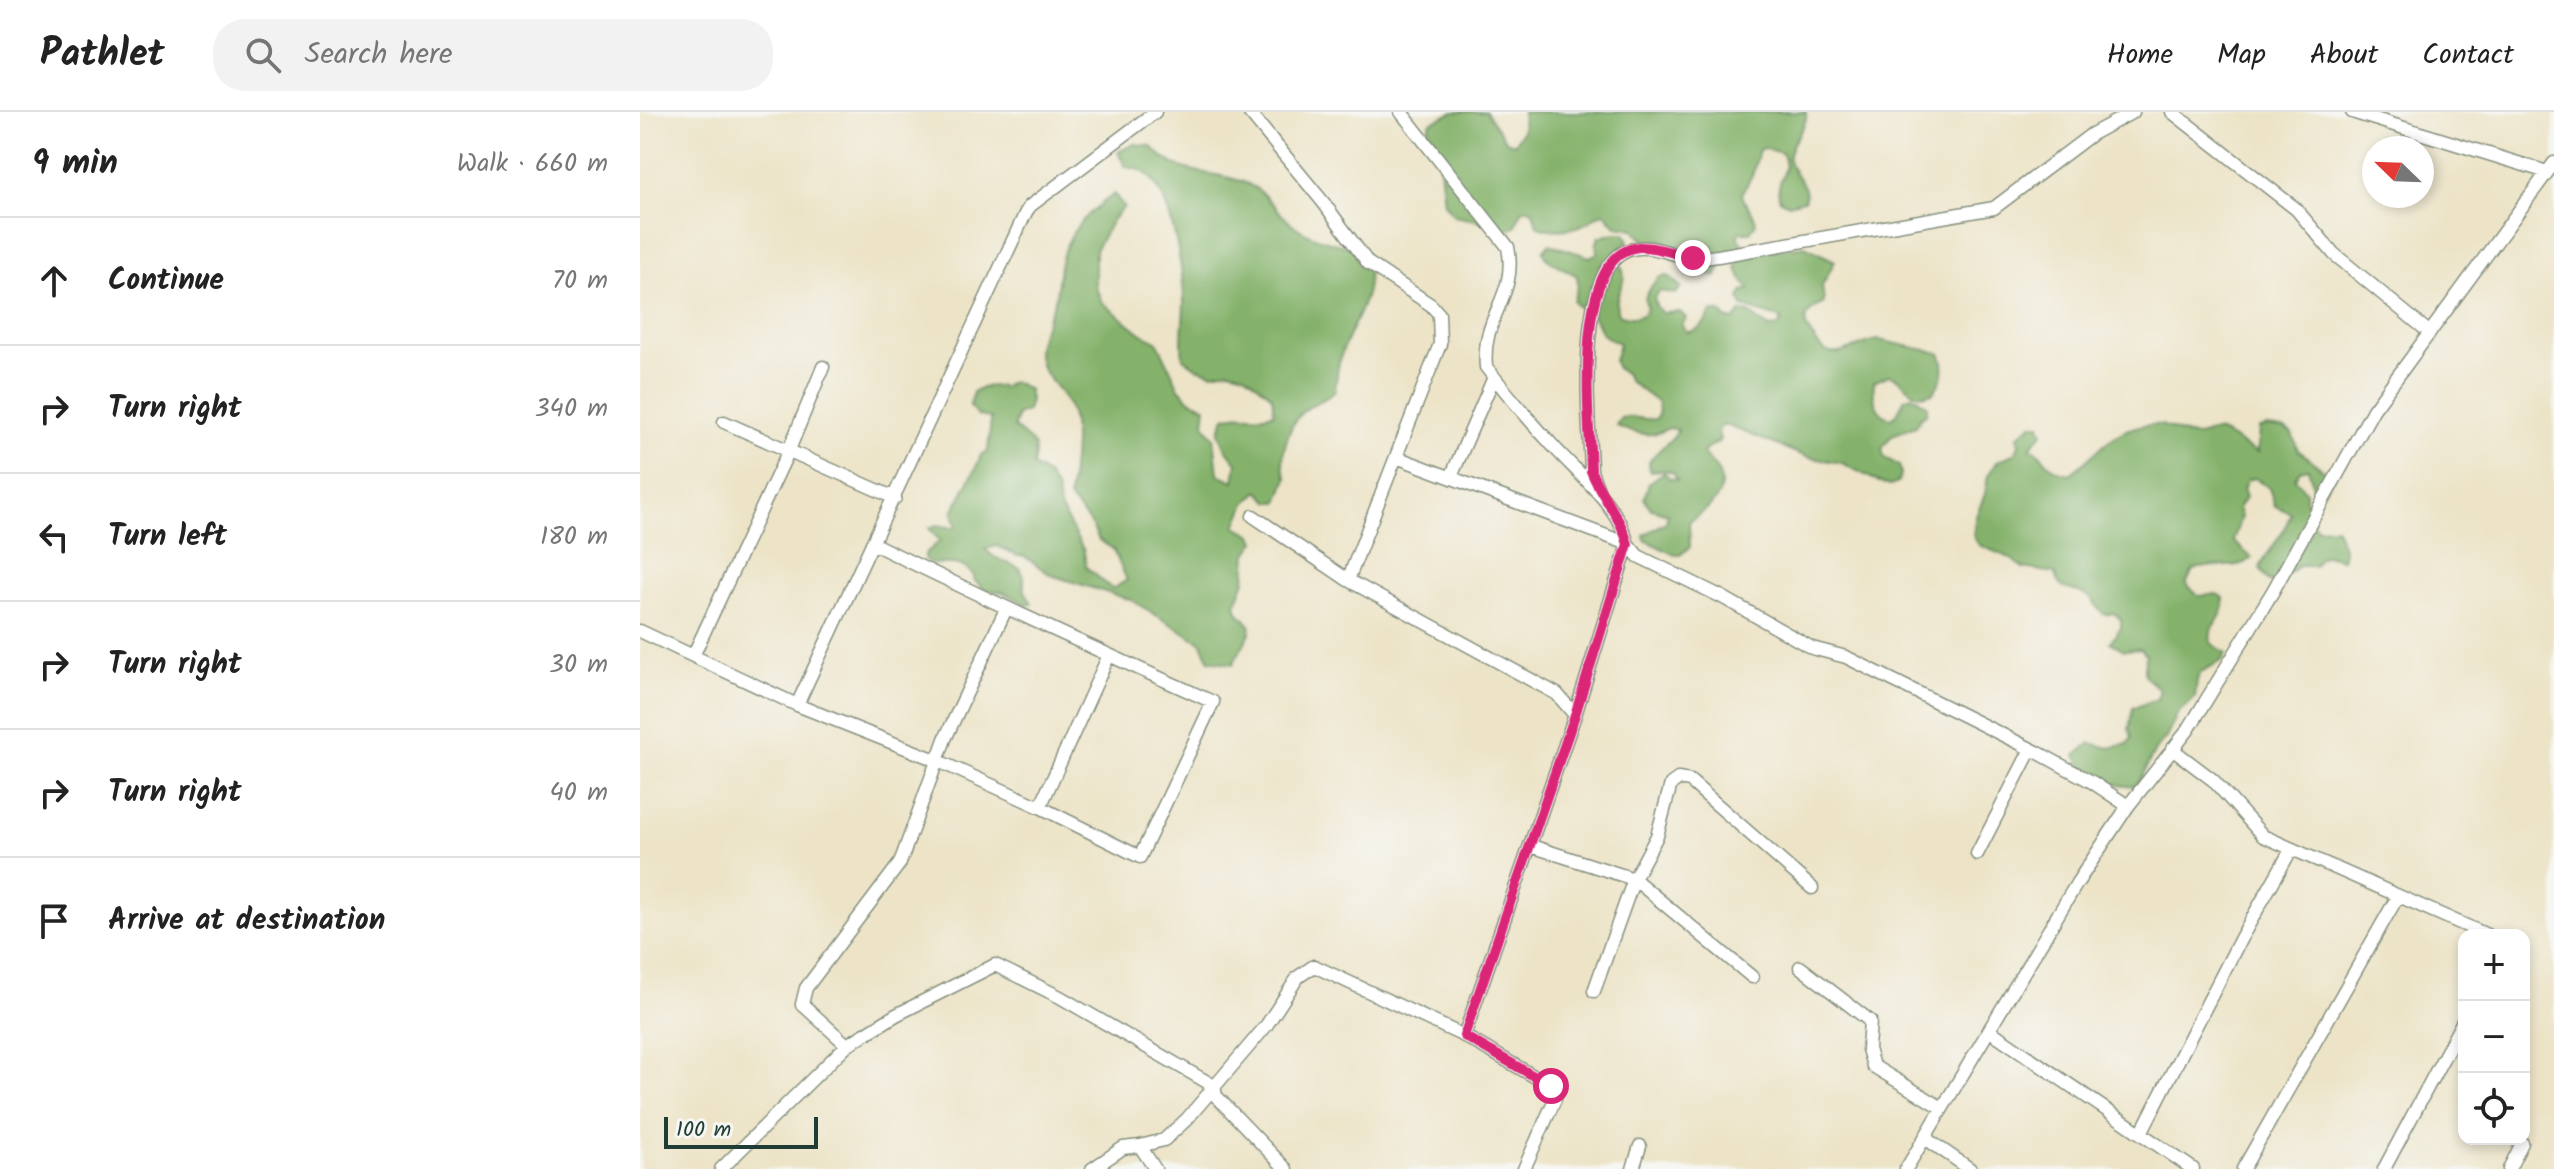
<!DOCTYPE html>
<meta charset="utf-8">
<style>
:root{--surface:#fff;--page:#f2f2f2;--text:#222;--muted:#767676;--line:#e0e0e0}
body{margin:0;font-family:Kalam,sans-serif;background:var(--page);color:var(--text)}
.controls{position:absolute;right:24px;bottom:24px;display:grid;overflow:hidden;border-radius:16px;box-shadow:0 4px 12px #0003}
.controls button{width:72px;height:72px;display:grid;place-items:center;padding:0;border:0;border-bottom:2px solid var(--line);background:var(--surface);color:var(--text);font:40px sans-serif}
.compass{position:absolute;left:1722px;top:24px;width:72px;height:72px;border-radius:50%;background:var(--surface);box-shadow:0 4px 12px #0003;rotate:293deg}
.scale{position:absolute;left:24px;bottom:20px;width:154px;box-sizing:border-box;padding-left:8px;border:4px solid #1f3d34;border-top:0;font-size:22px;line-height:28px;white-space:nowrap;color:#1f3d34;-webkit-text-stroke:6px #f6f6f2;paint-order:stroke}
.stop{position:absolute;width:24px;height:24px;margin:-18px;border:6px solid #db2777;border-radius:50%;background:#fff}
.stop.end{background:#db2777;border-color:#fff;box-shadow:0 2px 8px #0008}
.list{margin:0;padding:0;list-style:none}
h2{display:flex;justify-content:space-between;align-items:center;height:104px;margin:0;padding:0 32px;font-size:34px}
h2 small{font-size:26px;font-weight:400;color:var(--muted)}
.list li{display:grid;grid-template-columns:52px 1fr auto;gap:24px;align-items:center;box-sizing:border-box;height:128px;padding:0 32px;border-top:2px solid var(--line)}
.list b{display:block;font-size:30px;white-space:nowrap}
.list em{font-size:26px;font-style:normal;color:var(--muted)}
.icon{flex:none;width:44px;height:44px;fill:none;stroke:currentColor;stroke-width:2;stroke-linecap:round;stroke-linejoin:round}
.map{position:relative;flex:none;width:1914px;height:1057px;overflow:hidden}
header{display:flex;align-items:center;gap:48px;box-sizing:border-box;height:112px;padding:0 40px;background:var(--surface);border-bottom:2px solid var(--line)}
header strong{font-size:38px}
nav{display:flex;gap:44px;margin-inline-start:auto;font-size:28px}
.search{width:560px;height:72px;background:var(--page);display:flex;align-items:center;gap:20px;box-sizing:border-box;padding:0 28px;border-radius:32px;color:var(--muted);font-size:30px}
main{display:flex}
aside{flex:1;background:var(--surface)}
.map>svg:first-child{display:block}
.forest{fill:#84b26a;stroke:#52784f;stroke-width:2}
.lines{fill:none;stroke-linecap:round;stroke-linejoin:round}
.minor-casing{stroke:#86907e;stroke-width:15}
.minor{stroke:#fff;stroke-width:12}
.route{stroke:#db2777;stroke-width:10}
</style>
<header>
<strong>Pathlet</strong>
<div class="search"><svg class="icon" aria-label="search" viewBox="0 0 24 24"><circle cx="10" cy="10" r="6"/><path d="M15 15l6 6"/></svg>Search here</div>
<nav><a>Home</a><a>Map</a><a>About</a><a>Contact</a></nav>
</header>
<main>
<aside>
<h2>9 min<small>Walk · 660 m</small></h2>
<ul class="list">
<li><svg class="icon" aria-label="ahead" viewBox="0 0 24 24"><path d="M12 20V5M6 11l6-6 6 6"/></svg><div><b>Continue</b></div><em>70 m</em></li>
<li><svg class="icon" aria-label="right" viewBox="0 0 24 24"><path d="M7 20v-9h11M14 6l5 5-5 5"/></svg><div><b>Turn right</b></div><em>340 m</em></li>
<li><svg class="icon" aria-label="left" viewBox="0 0 24 24"><path d="M17 20v-9H6M10 6l-5 5 5 5"/></svg><div><b>Turn left</b></div><em>180 m</em></li>
<li><svg class="icon" aria-label="right" viewBox="0 0 24 24"><path d="M7 20v-9h11M14 6l5 5-5 5"/></svg><div><b>Turn right</b></div><em>30 m</em></li>
<li><svg class="icon" aria-label="right" viewBox="0 0 24 24"><path d="M7 20v-9h11M14 6l5 5-5 5"/></svg><div><b>Turn right</b></div><em>40 m</em></li>
<li><svg class="icon" aria-label="arrive" viewBox="0 0 24 24"><path d="M6 21V4h12l-3 4 3 4H6"/></svg><div><b>Arrive at destination</b></div></li>
</ul>
</aside>
<div class="map">
<svg width="1914" height="1057" viewBox="0 0 1914 1057">
<rect width="100%" height="100%" fill="#f6f6f2"/>
<filter id="ink" filterUnits="userSpaceOnUse"><feTurbulence type="fractalNoise" baseFrequency=".0125" numOctaves="2"/><feDisplacementMap in="SourceGraphic" scale="16" xChannelSelector="R" yChannelSelector="G"/><feConvolveMatrix kernelMatrix="1 2 1 2 8 2 1 2 1" color-interpolation-filters="sRGB"/></filter>
<filter id="wash" filterUnits="userSpaceOnUse"><feTurbulence type="fractalNoise" baseFrequency=".006" numOctaves="4" result="noise"/><feDisplacementMap in="SourceGraphic" scale="32" xChannelSelector="R" yChannelSelector="G"/><feGaussianBlur stdDeviation="1.8" result="paint"/><feColorMatrix in="noise" values="0 0 0 0 0 0 0 0 0 0 0 0 0 0 0 0 0 1.4 0 .05"/><feComposite in="paint" operator="in"/></filter>
<g filter="url(#wash)">
<rect width="100%" height="100%" fill="#ede4c8"/>
<path class="forest" d="M 814,0 L 846,0 L 866,29 L 874,32 L 882,19 L 883,0 L 1166,0 C 1168,16 1152,26 1149,42 C 1146,61 1172,71 1164,88 L 1149,92 L 1140,88 C 1133,69 1153,59 1142,41 L 1123,36 L 1119,38 L 1113,61 L 1102,82 C 1104,94 1116,100 1116,112 L 1110,120 L 1099,120 L 1099,127 L 1104,135 L 1083,151 L 1076,165 L 1058,158 L 1055,145 L 1021,128 L 1005,130 L 994,117 L 976,114 L 965,101 C 956,102 956,106 948,110 C 935,118 910,121 897,113 L 893,99 L 886,96 L 881,99 L 875,115 L 865,119 L 846,110 L 814,104 L 804,91 L 797,30 L 787,18 L 791,10 Z
M 494,32 L 511,34 C 538,66 572,57 606,71 C 627,80 635,99 652,112 C 672,128 698,132 722,138 C 742,179 710,209 700,247 C 697,257 696,269 695,279 C 686,288 672,291 662,300 C 648,314 637,349 647,366 L 638,390 L 630,390 L 618,379 L 606,391 L 596,414 L 611,422 L 616,429 L 607,442 L 605,468 L 596,491 L 598,500 L 610,513 L 610,521 L 593,552 L 569,548 L 562,531 L 491,488 L 411,463 L 384,444 L 378,444 L 357,434 L 345,437 L 354,445 L 379,456 L 384,464 L 384,477 L 392,492 L 388,493 L 362,480 L 344,478 L 334,468 L 334,464 C 323,449 308,452 292,452 L 285,447 L 285,442 L 300,429 L 289,416 L 297,413 L 314,416 L 316,413 L 313,400 C 322,380 334,363 341,343 L 348,339 L 351,306 L 338,304 L 330,294 L 333,280 L 347,274 L 364,275 L 372,269 L 388,277 L 390,288 L 387,299 L 377,303 L 374,315 C 390,331 399,327 393,354 L 407,363 L 417,378 L 419,394 L 444,439 L 446,455 L 472,477 L 487,468 L 473,437 L 459,428 L 451,412 L 429,386 C 431,359 438,327 431,301 C 425,277 396,262 398,237 C 399,222 410,205 414,190 C 418,179 418,166 420,154 C 428,117 445,104 474,82 L 484,95 L 473,107 L 455,138 L 455,174 L 462,190 L 502,222 L 517,229 L 539,276 L 550,288 L 566,295 L 564,312 L 574,325 L 578,362 L 594,369 L 597,351 L 586,337 L 579,321 L 585,305 C 606,298 612,308 634,301 L 632,284 L 605,262 L 589,258 L 572,261 L 557,256 L 543,246 C 540,224 544,210 544,190 C 544,159 531,78 504,60 C 500,57 491,56 486,55 L 478,40 Z
M 976,121 L 985,121 L 989,129 L 976,139 L 976,147 C 996,170 970,178 978,202 C 987,205 1004,210 1007,195 C 1007,193 1005,190 1005,188 C 1006,180 1014,170 1020,165 L 1028,164 L 1041,175 L 1036,182 L 1019,179 L 1014,186 L 1016,194 L 1022,201 L 1040,200 L 1046,206 L 1042,213 L 1046,220 C 1059,220 1066,212 1071,200 L 1081,200 L 1086,207 L 1095,208 L 1100,200 L 1109,201 L 1129,216 L 1138,215 L 1142,207 L 1103,195 L 1100,187 L 1103,179 L 1110,177 L 1104,171 L 1096,155 L 1103,142 L 1165,134 L 1195,149 L 1182,174 L 1184,191 C 1175,196 1163,201 1166,214 C 1167,219 1173,225 1176,230 C 1195,256 1217,229 1239,228 L 1300,241 C 1307,258 1303,267 1293,281 C 1265,288 1271,269 1249,263 L 1234,270 C 1232,285 1235,301 1250,306 L 1257,302 L 1265,286 L 1273,284 L 1287,293 L 1287,301 L 1280,306 L 1276,314 L 1252,323 L 1242,337 L 1244,345 L 1259,354 L 1261,362 L 1258,371 L 1250,374 L 1241,371 L 1202,351 L 1167,345 L 1083,312 L 1078,319 L 1080,328 C 1075,334 1067,334 1063,341 C 1068,348 1076,353 1079,362 C 1088,385 1065,399 1049,410 L 1050,435 L 1040,443 L 1035,443 L 1005,428 L 1004,423 L 1026,410 L 1028,402 L 1011,397 L 1004,386 L 1009,371 L 1024,360 L 1029,366 L 1037,368 L 1034,361 L 1026,358 L 1010,359 L 1009,350 C 1017,337 1031,331 1038,318 L 1030,316 C 1025,317 1022,320 1017,321 C 1008,325 984,319 976,313 L 981,306 C 993,303 1003,309 1016,307 L 1019,299 L 1017,290 L 989,269 L 985,261 L 977,257 L 974,249 L 979,231 C 951,220 965,215 950,202 C 943,197 938,197 933,189 L 938,173 L 937,164 L 907,147 L 903,139 L 909,132 L 950,145 L 958,141 L 956,133 L 959,125 Z
M 1392,312 L 1400,312 L 1403,321 L 1390,335 C 1408,344 1405,358 1430,362 C 1459,341 1477,309 1520,313 C 1532,315 1543,325 1556,324 C 1565,324 1570,317 1580,320 C 1595,325 1603,336 1617,341 L 1619,317 L 1627,315 L 1645,317 L 1652,322 L 1658,338 L 1693,366 L 1683,379 L 1675,381 L 1668,356 L 1660,358 L 1655,366 L 1666,380 L 1666,389 L 1672,394 L 1672,411 L 1678,416 L 1696,415 L 1704,439 L 1702,447 L 1685,443 L 1678,447 L 1674,454 L 1658,454 L 1638,471 L 1629,470 L 1620,456 C 1629,436 1645,422 1651,401 L 1635,394 L 1629,376 L 1615,366 L 1607,368 L 1603,377 L 1606,385 L 1598,396 L 1601,405 L 1593,429 L 1612,446 C 1596,460 1572,450 1553,458 L 1546,472 L 1559,484 L 1577,482 L 1584,486 C 1583,490 1584,495 1582,500 C 1578,512 1568,515 1571,531 L 1586,541 L 1583,548 L 1561,560 L 1557,568 L 1555,585 L 1537,602 L 1526,626 L 1515,638 L 1500,668 L 1495,674 C 1474,676 1444,663 1436,643 L 1450,631 L 1469,636 L 1488,632 L 1492,625 L 1489,617 L 1493,596 L 1517,587 L 1520,578 C 1505,562 1501,568 1506,543 L 1501,537 L 1484,538 L 1470,530 L 1481,516 L 1481,507 L 1474,501 L 1465,503 C 1458,498 1457,493 1452,487 C 1439,475 1418,483 1415,461 L 1383,456 L 1370,446 L 1339,433 L 1334,425 L 1335,407 L 1345,382 L 1348,363 L 1358,349 L 1375,341 L 1379,333 L 1378,324 Z"/>
</g>
<g filter="url(#ink)">
<g class="lines">
<g class="minor-casing">
<path id="minor" d="M 609,0 L 683,90 L 728,151 L 791,193 L 799,202 L 800,232 L 708,468
M 761,0 L 868,135 C 878,185 841,203 846,255 C 867,282 890,309 914,335 C 942,366 977,391 988,432 L 935,603 L 824,924 L 911,974 L 916,979 L 915,987 L 884,1057
M 1532,0 L 1656,97 L 1694,142 L 1790,221
M 1712,0 L 1907,60
M 84,310 L 255,386
M 756,345 L 988,432 L 998,444 L 1082,485 L 1172,536 L 1206,545 L 1397,640 L 1452,670 L 1488,694
M 811,365 L 854,265
M 958,378 L 951,359 C 950,312 930,140 999,136 C 1018,134 1036,145 1053,146 C 1061,147 1070,145 1078,144 L 1354,96 L 1452,22 L 1493,0
M 613,404 L 708,468 L 917,582 L 935,603
M 232,431 C 345,487 459,539 573,590 L 500,745 L 400,695 L 469,543
M 0,519 L 157,593 L 296,648 L 400,695
M 53,544 L 149,338 L 183,255
M 157,593 L 386,100 L 390,94 L 515,0
M 1532,637 L 1573,668 L 1623,724 L 1847,823
M 891,734 L 994,767 L 1112,865
M 1337,742 L 1391,637
M 1160,855 L 1230,909 L 1228,937 L 1233,954 L 1302,996
M 954,879 L 994,767 L 1017,724 L 1031,672 L 1038,667 L 1050,669 L 1172,776
M 1349,918 L 1553,1057
M 207,933 L 162,892 L 166,876 L 260,751 L 305,627 L 366,497
M 1501,1021 L 1601,826 L 1651,738
M 1285,1026 L 1330,1057
M 81,1057 L 207,933 L 256,903 L 355,853 L 420,885 L 574,974 L 576,984 L 646,1057
M 452,1057 L 483,1036 L 500,1034
M 515,1057 L 500,1034 L 524,1028 L 547,1007 L 626,914 L 658,865 L 674,854 L 824,924
M 993,1057 L 1000,1034
M 1266,1057 L 1437,771 L 1488,694 L 1548,618 L 1633,479 L 1733,298 L 1914,51
M 1603,1057 L 1758,784
M 1744,1057 L 1824,907
M 1869,1057 L 1882,1031"/>
</g>
<use href="#minor" class="minor"/>
</g>
</g>
<g class="lines" filter="url(#ink)">
<path class="route" d="M 911,974 L 824,924 L 935,603 L 988,432 C 981,405 961,385 951,359 C 950,311 930,142 999,135 C 1015,134 1037,142 1053,146"/>
</g>
</svg>
<div class="controls">
<button>+</button>
<button>−</button>
<button><svg class="icon" aria-label="locate" viewBox="0 0 24 24"><circle cx="12" cy="12" r="6"/><path d="M12 2v4M12 18v4M2 12h4M18 12h4"/></svg></button>
</div>
<svg class="compass" viewBox="-18 -18 36 36"><path d="M0-13l5 13h-10z" fill="#e53935"/><path d="M0 13l5-13h-10z" fill="#767676"/></svg>
<div class="scale">100 m</div>
<div class="stop" style="left:911px;top:974px"></div>
<div class="stop end" style="left:1053px;top:146px"></div>
</div>
</main>
